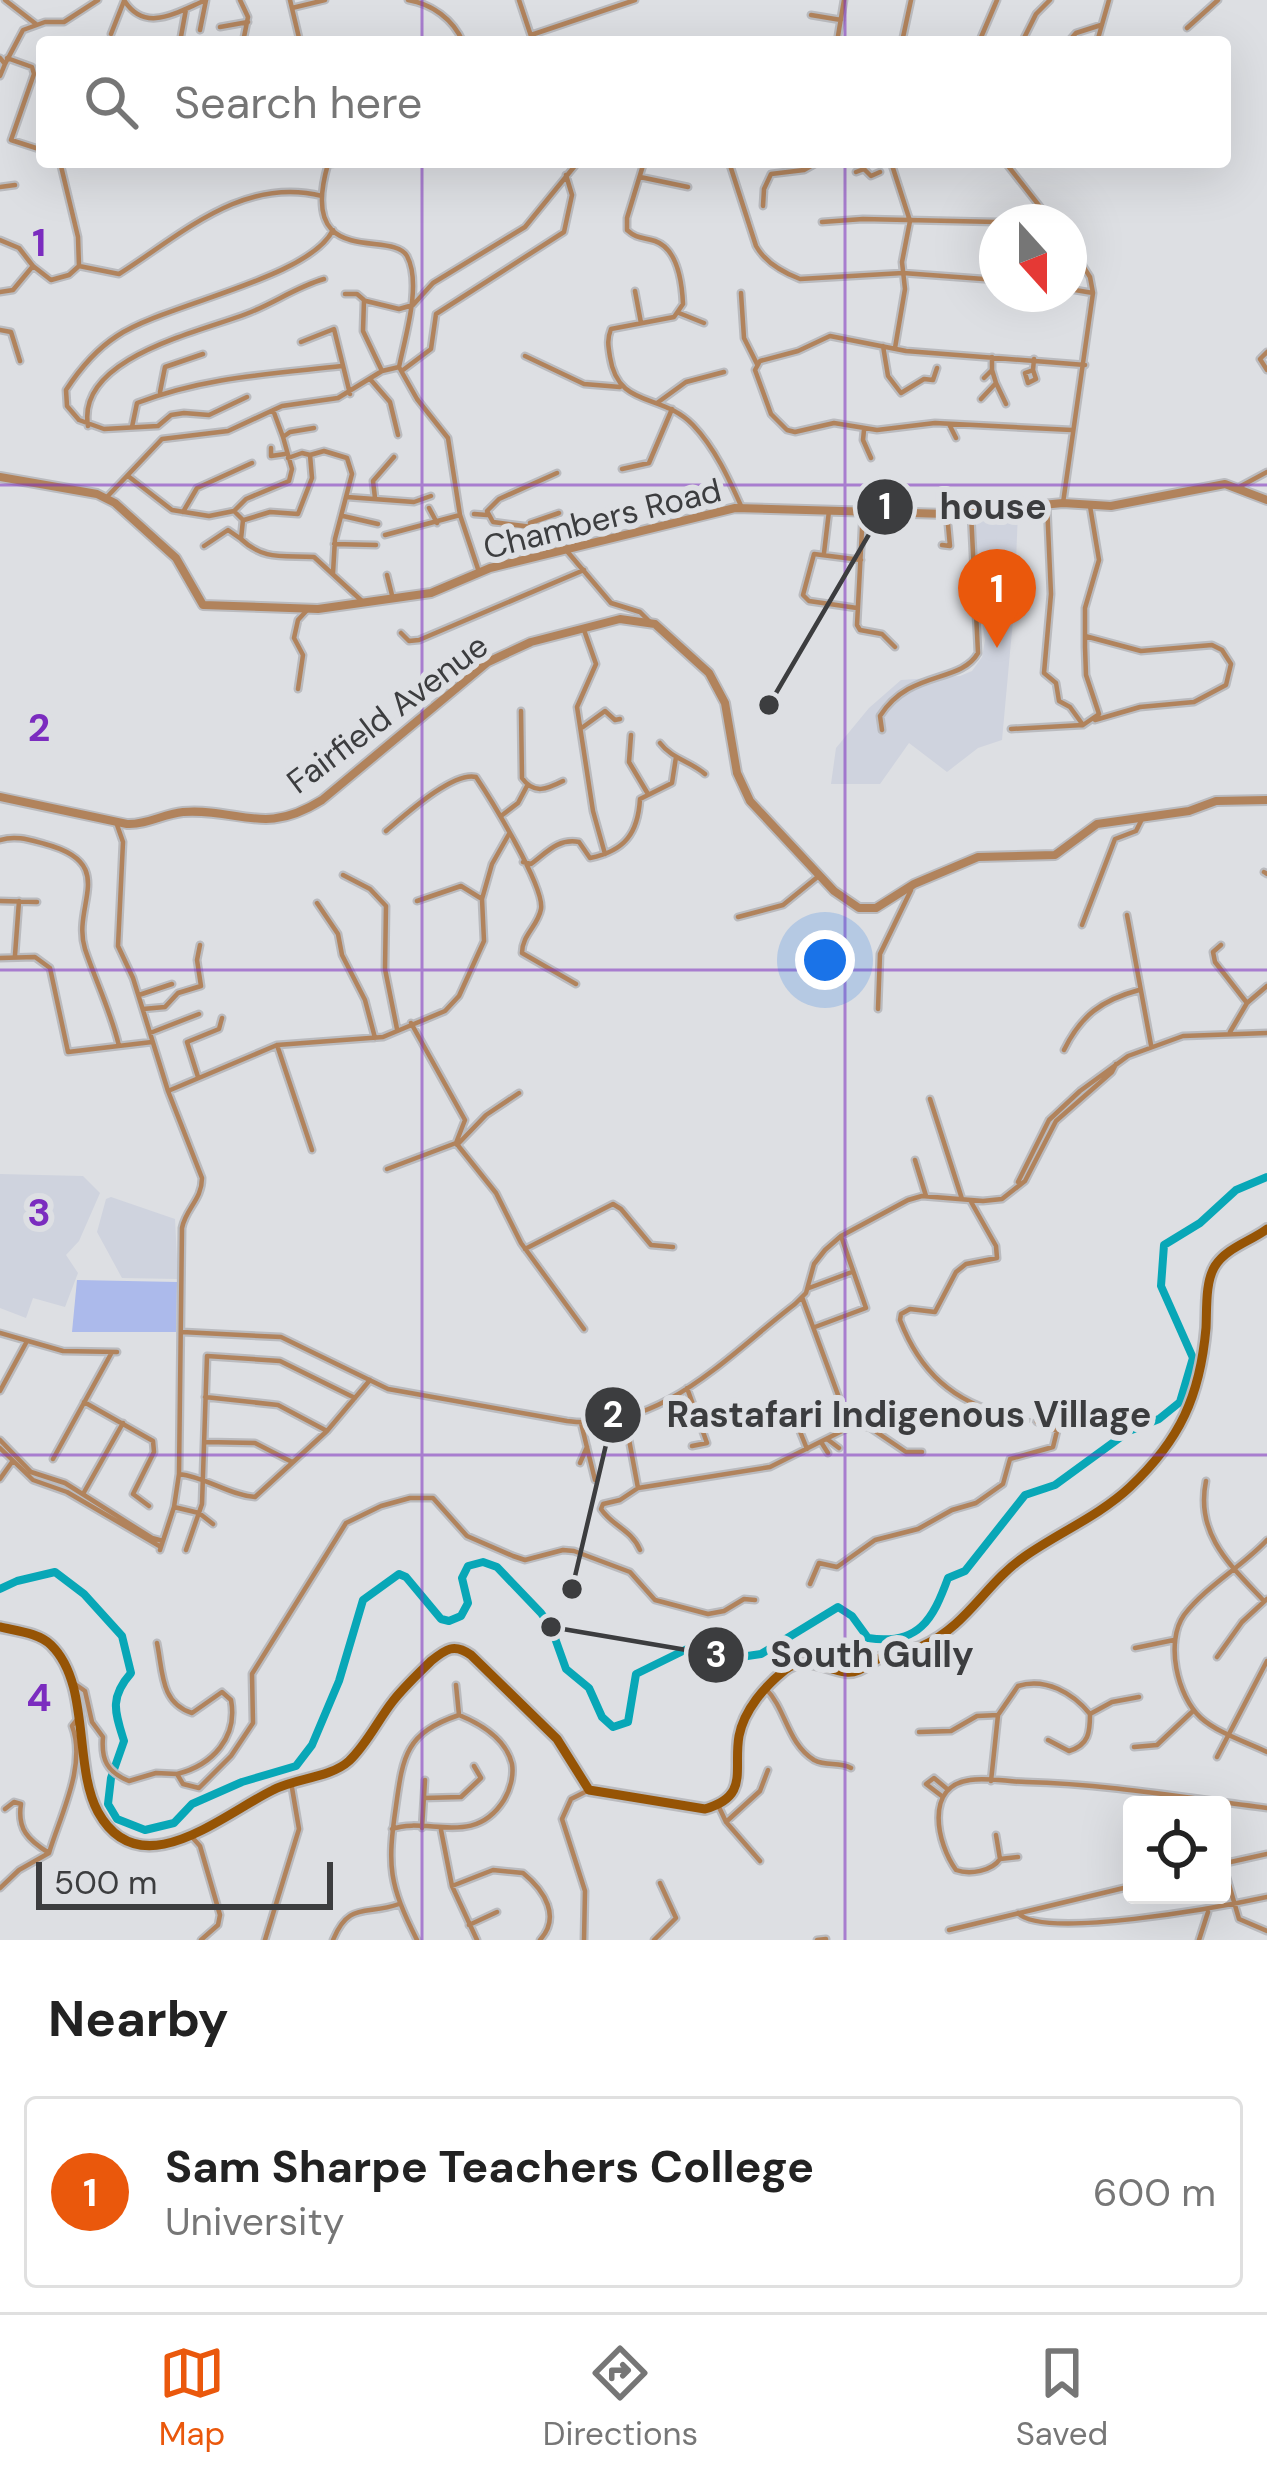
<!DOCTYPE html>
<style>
:root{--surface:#fff;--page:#f6f6f6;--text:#222;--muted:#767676;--line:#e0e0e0;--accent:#ea580c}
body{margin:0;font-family:"DM Sans",sans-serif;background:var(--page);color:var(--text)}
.controls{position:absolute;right:36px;bottom:36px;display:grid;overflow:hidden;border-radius:12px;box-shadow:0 12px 48px #0002}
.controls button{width:108px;height:108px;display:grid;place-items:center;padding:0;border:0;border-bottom:3px solid var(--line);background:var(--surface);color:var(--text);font:60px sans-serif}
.compass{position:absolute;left:979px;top:204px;width:108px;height:108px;border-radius:50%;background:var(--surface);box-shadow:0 12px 48px #0002;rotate:159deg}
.scale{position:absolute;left:36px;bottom:30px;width:297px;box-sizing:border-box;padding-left:12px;border:6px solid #3c3d3f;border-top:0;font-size:33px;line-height:42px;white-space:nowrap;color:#3c3d3f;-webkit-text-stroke:9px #dddfe3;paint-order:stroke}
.you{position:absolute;left:825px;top:960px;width:42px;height:42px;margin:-30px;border:9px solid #fff;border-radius:50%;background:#1a73e8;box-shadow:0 0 0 18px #1a73e833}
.badge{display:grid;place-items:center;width:78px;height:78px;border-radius:50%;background:var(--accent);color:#fff;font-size:39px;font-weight:700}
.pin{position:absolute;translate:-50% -99px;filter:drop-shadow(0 3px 6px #0008)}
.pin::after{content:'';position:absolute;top:63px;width:42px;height:36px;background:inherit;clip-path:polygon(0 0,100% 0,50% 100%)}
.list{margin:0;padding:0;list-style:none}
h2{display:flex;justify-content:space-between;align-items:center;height:156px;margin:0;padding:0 48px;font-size:51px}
h2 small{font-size:39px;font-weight:400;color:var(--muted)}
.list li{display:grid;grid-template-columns:78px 1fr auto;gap:36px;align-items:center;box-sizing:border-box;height:192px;margin:0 24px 24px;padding:0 24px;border:3px solid var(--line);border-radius:12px}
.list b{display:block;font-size:45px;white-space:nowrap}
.list p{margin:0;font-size:39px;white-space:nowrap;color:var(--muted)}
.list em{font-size:39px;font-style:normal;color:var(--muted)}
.icon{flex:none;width:66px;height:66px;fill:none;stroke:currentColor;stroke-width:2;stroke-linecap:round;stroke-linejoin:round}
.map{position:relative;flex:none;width:1267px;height:1940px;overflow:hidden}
.search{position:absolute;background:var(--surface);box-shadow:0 12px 48px #0002;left:36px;right:36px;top:36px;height:132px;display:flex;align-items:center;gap:30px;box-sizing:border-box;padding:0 42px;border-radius:12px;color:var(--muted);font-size:45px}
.sheet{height:372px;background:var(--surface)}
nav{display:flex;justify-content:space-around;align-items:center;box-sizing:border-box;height:168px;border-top:3px solid var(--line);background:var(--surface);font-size:33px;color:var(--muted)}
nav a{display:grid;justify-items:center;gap:6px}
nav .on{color:var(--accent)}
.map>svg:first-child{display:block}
.built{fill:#cfd3de}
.green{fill:#acbaeb}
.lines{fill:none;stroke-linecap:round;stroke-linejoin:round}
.river{stroke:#08a7b7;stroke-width:8}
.minor-tunnel{stroke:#bdbfc2;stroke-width:4.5;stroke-dasharray:4.5 2;stroke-linecap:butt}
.minor-casing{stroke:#babbbf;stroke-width:9}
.tertiary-casing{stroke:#babbbf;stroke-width:12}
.secondary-casing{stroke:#babbbf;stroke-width:14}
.minor{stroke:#b1835c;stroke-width:4.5}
.tertiary{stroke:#b1835c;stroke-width:8}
.secondary{stroke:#965405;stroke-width:9}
.grid{fill:none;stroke:#7b2cbf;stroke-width:3;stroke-opacity:0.55}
.labels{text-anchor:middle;stroke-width:12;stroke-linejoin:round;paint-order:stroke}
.street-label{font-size:33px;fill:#3c3d3f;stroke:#dddfe3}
.grid-label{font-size:39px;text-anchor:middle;font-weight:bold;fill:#7b2cbf;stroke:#dddfe3;stroke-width:12;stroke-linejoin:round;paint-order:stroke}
.leader{fill:none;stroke:#3c3d3f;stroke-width:4.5}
.callout-dot{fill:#3c3d3f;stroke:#dddfe3;stroke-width:4.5}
.mark-label{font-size:36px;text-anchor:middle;font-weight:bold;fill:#fff}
.callout-label{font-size:36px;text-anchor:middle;font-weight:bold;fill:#3c3d3f;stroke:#dddfe3;stroke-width:12;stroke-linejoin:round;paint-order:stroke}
</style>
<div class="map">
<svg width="1267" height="1940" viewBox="0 0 1267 1940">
<rect width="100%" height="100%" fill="#dddfe3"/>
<path class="built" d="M 1018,512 L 1014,609 L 1002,740 L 978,748 L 947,772 L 909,743 L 880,784 L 831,784 L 836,748 L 869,708 L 901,680 L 960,676 L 972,671 L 982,657 L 985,640 L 977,590 L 976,518 Z
M 0,1174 L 83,1176 L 100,1193 L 79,1241 L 66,1255 L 78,1273 L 65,1307 L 33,1298 L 26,1318 L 0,1308 Z
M 111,1197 L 175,1219 L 178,1279 L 122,1278 L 97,1232 L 106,1199 Z"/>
<path class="green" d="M 77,1280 L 177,1282 L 176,1332 L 72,1332 Z"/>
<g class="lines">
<path class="river" d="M 0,1589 L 17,1581 L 55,1572 L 84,1594 L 122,1636 L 131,1673 C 109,1698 115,1712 124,1741 L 111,1778 L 108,1804 L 117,1819 L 145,1830 L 174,1823 L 192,1804 L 242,1782 L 296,1766 L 312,1745 L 339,1681 L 363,1600 L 399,1574 L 406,1577 L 441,1619 L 449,1621 L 461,1616 L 468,1603 L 462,1578 L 468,1566 L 483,1562 L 497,1567 L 541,1613 L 551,1627 L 566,1669 L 589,1688 L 602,1717 L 613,1727 L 628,1722 L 636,1674 L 689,1648 L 734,1658 L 761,1654 L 838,1607 L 852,1616 L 868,1638 C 919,1646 933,1619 948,1578 L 965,1571 L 1025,1495 L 1055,1485 L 1129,1431 L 1159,1419 L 1180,1402 L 1193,1358 L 1161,1286 L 1164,1245 L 1200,1223 L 1236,1190 L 1267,1177"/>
<path class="minor-tunnel" d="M 1007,1415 L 1037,1422"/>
<g class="minor-casing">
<path id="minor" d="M 5,0 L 36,24
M 124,0 C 145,34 177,12 206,0
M 240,0 L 248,17 L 243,42
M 290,0 L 300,42
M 408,0 C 432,4 453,19 463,42
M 519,0 L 533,42
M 292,8 L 325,0
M 811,15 L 841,20
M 220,27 L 248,22
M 1187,28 L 1218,0
M 200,30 L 206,0
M 111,34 L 124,1
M 531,35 L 635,0
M 180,42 L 186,9
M 837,42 L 844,0
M 902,42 L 911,0
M 979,42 L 997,0
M 1022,42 L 1036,14 L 1050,0
M 1068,42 L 1076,33 L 1101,25
M 1097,42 L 1109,0
M 0,58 L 5,64 L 0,76
M 7,58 L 32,67 L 34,74 L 11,140 L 42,150
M 5,64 L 23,30 L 45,22 L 64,22 L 98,0
M 644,162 L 627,218 L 627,230 C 637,239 642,237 655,241 C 678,249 682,282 683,304 L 674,317 L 611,329 C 607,339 608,345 610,357 C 618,409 661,392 693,425 C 715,448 729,479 742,508
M 729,162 L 756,246 C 765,262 782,272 800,279 L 903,273 L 997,280
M 891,162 L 910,221 L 902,262 L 905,289 L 895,348
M 1005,162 L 1052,222
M 328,164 C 297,271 392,229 407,256 C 422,284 405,337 399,367 L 417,399 L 448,438 L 460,515 L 479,572
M 330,164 L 348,162
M 864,169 L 871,176 L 880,172
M 856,172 L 864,169 L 862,162
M 640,177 L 688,187
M 0,187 L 15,185
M 763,206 L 764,189 L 771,174 L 804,170 L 818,162
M 822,222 L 863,219 L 997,222
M 0,240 L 19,248 L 33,266 L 13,290 L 0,292
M 33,266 L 51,280 L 69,275 L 79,266 L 78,237 L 60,162
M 79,266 L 119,274 C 181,235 242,176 322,196
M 1069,289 L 1093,293
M 635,291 L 641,323
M 741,293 L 744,338 L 757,364
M 345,294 L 357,294 L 364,300 L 363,331 L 382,371
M 366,301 L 399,309 L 413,305
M 413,305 L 433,283 L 525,227 L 578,162
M 679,313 L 704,323
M 0,330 L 11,332 L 20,361
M 301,342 L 334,329 L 350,394
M 883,346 L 888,376 L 901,393 L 924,379 L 933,380 L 937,368
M 1267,352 L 1260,359 L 1267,370
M 525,356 L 584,384 L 620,387
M 403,370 L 431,349 L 436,314 L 564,232 L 572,195 L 566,175
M 1033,370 L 1036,379 L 1028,383 L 1025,373 L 1033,370 L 1034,359
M 984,378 L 992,370 L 992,357
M 370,379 L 390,402 L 398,435
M 996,383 L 1006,404
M 160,392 L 165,367 L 203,354
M 247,397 L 209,415 L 184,413 L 171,415 L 158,426 L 104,429 L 79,420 L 67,406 L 66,390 C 79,370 97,349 117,336 C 164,304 309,279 333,230
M 981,399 L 996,383 L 992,370
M 657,403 L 686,382 L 724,372
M 273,410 L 283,437
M 949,424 L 956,438
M 88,426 C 76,358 199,332 246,314 C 273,304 296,287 324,279
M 132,427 L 137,403 C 204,377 271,374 342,366
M 864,430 L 863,440 L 871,458
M 1072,430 L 935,423 L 877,430 L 834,423 L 795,432 L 787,430 L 771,414 L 755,370 L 760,361 L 798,351 L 830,336 L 906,351 L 1085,365
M 271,448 L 271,456 L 285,454
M 288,458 L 302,453 L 310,455
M 622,469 L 649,463 L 672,409
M 128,476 L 172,510 L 209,516 L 234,511 L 243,520 L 241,539 C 264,561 284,555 314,557 L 363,602
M 1241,486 L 1267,472
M 347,497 L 414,502 L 431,496
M 106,498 L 162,439 L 228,431 L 282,406 L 338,398 L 382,371 L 399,367
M 375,498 L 373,481 L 394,457
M 1063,503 L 1093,293 L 1090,277 L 1069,244
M 1047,504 L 1051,594 L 1044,673 L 1056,683 L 1059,701 L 1070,707 L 1083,725
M 429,508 L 437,523
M 863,510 L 857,625 L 860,630 L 882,634 L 895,647
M 234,511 L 246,499 L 289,481 L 292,469 L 283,437 L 290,432 L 314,428
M 183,512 L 197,488 L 252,463
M 474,514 L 487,515
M 343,516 L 378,524
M 244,520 L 270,512 L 298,514 L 312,478 L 310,455 L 324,451 L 347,458 L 352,474 L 335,539 L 333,573
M 530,523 L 559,513
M 385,535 L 460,515
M 334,544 L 376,545
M 942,545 L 950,546 L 947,514
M 204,546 L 228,530 L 241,539
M 566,550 L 611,603 L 640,612 L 650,622
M 824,553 L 829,511
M 541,556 L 532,527 L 493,522 L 487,511 L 499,499 L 557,473
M 387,575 L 393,599
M 857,608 L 809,601 L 803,595 L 814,554 L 861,560
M 584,630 L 596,664 L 577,707 L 593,811 L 605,854
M 401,633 L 409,641 L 419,640 L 584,570
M 1085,636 L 1141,651 L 1212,645 L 1222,650 L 1231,664 L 1226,685 L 1194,702 L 1140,707 L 1095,720
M 298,689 L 303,655 L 294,638 L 298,620 L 309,608
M 521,711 L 522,778 C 534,795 547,789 563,781
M 583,727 L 605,711 L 615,720 L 620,719
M 1011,729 L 1083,725 L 1099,714 L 1086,675 L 1085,647 L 1085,608 L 1099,560 L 1090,506
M 882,730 L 880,716 C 910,669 960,684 978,653 L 971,513
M 631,735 L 629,762 L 648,794
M 660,743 C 672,759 690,761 705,774
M 501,816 L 518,803 L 527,786
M 116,822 L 123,842 L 118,946 L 133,978 L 168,1091 L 202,1178 C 202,1200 186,1208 182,1228 L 179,1474 L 174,1507 L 160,1550
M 386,831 C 404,816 453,771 476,777 C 490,798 545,887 541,909 C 538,926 522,935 522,953 L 576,984
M 0,840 C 16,835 30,840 45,844 C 120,864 71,905 85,949 C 96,982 111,1012 119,1046
M 523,862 L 531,864 C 546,853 558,838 579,842 L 590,858 C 625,851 638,833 640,799 L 672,783 L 676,757
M 1264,872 L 1267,874
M 343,875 L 370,889 L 386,906 L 385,969 L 397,1029
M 0,901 L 37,902
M 417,901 L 461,886 L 482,899
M 317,903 L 338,934 L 342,955 L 365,1000 L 375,1038
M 1127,915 L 1151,1045
M 738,917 L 783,905 L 820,875
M 1082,925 L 1115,839 L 1136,831 L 1143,817
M 1221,945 L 1213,952 L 1215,962 L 1247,1003
M 15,955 L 19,901
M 0,958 L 35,957 L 50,968 L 68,1052 L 152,1042
M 139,995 L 172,984
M 143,1009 L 165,1007 L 178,993 L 201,986 L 197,960 L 200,945
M 878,1009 L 880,954 L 911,890
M 411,1023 L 465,1120 L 456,1143 L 496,1193 L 521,1243 L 584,1329
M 1230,1032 L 1247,1003 L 1267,986
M 150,1033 L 199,1014
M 277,1045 L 312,1150
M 1064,1050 C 1081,1015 1102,1000 1139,990
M 198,1077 L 187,1042 L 219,1029 L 222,1018
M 168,1091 L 277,1045 L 383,1037 L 445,1011 L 459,996 L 484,941 L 482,899 L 492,864 L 509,834
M 930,1099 L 962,1199
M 457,1145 L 486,1115 L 519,1093
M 915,1160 L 926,1196
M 387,1169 L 456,1143
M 1018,1182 L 1049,1120 L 1080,1091 L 1128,1056 L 1183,1036 L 1267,1033
M 970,1200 L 996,1246 L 997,1258 L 966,1264 L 956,1272 L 935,1312 L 910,1309 L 901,1314 L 900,1320 C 920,1372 953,1402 1007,1415
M 525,1249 L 613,1204 L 621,1209 L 651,1245 L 673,1247
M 809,1288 L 852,1272
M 815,1327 L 866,1308 L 841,1236
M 182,1332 L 281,1337 L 388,1389 L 567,1421 C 660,1433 727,1356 795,1304 L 806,1293 L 814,1264 L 825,1250 L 841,1236 L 908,1200 L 922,1196 L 983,1201 L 1002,1199 L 1025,1181 L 1056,1121 L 1112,1072 L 1116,1064
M 0,1333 L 63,1351 L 117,1352
M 687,1388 L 707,1443 L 692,1446
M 0,1391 L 26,1343
M 205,1397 L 278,1405 L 327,1431
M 84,1402 L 153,1441 L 154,1452 L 133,1494 L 149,1506
M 625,1418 L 638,1488 L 770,1467 L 846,1429 L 848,1422 L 802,1297
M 581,1423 L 595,1480
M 847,1426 L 869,1427 L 906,1452 L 922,1452
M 799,1429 L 807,1449
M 827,1439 L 839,1448
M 0,1440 L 31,1472 L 65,1483 L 152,1538 L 163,1541
M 206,1442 L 255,1443 L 292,1462
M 821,1442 L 828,1453
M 0,1448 L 33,1480 L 67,1492 L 161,1547
M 53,1459 L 112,1352
M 580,1463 L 587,1447
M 179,1474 C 206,1477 229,1495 255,1497 L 327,1431 L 370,1380
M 0,1479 L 12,1462
M 1206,1481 C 1195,1534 1230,1565 1264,1601
M 638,1488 L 620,1500 L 603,1504 L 601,1509 C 612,1526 632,1530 640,1550
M 83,1494 L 123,1423
M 174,1507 L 199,1513 L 213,1524
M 1267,1540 C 1243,1566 1206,1586 1184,1615 C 1165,1642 1177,1696 1201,1718 C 1218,1733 1246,1742 1267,1752
M 186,1550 L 202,1504 L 207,1356 L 280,1361 L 355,1398
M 810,1584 L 819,1563 L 837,1567 L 875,1540 L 918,1529 L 952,1510 L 976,1503 L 1003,1484 L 1010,1459 L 1053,1447 L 1057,1431 L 1037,1422
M 157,1643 C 163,1671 160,1703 192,1713 L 222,1692 L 231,1700 C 238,1737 213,1765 177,1774 L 183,1784 L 199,1788 L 231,1756 L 253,1723 L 252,1674 L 346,1523 L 381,1506 L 410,1498 L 433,1498 L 467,1536 L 513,1556 L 525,1560 L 563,1550 L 574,1551 L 630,1572 L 655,1600 L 708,1614 L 724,1611 L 744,1599 L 755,1600
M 1135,1648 L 1174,1640
M 1217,1657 L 1242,1622 L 1267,1599
M 75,1684 L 85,1691 L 92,1722 L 103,1737 C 101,1760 107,1772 129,1781 L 156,1773 L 177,1774
M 456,1685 L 459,1715
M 766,1689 C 786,1709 787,1743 814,1760 C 827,1767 838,1761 851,1768
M 1090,1714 L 1112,1702 L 1139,1697
M 919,1732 L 951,1731 L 977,1716 L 998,1715
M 1134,1747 L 1157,1745 L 1192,1712
M 1217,1757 L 1267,1661
M 991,1781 L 998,1715 L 1018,1686 C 1045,1677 1073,1693 1090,1714 C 1090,1732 1089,1745 1069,1751 L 1048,1740
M 943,1797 L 926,1784 L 934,1778 L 946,1788
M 424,1798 L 461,1797 L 481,1778 L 474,1766
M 718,1805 L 726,1822 L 760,1791 L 768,1770
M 5,1809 L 14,1802 L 21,1804 C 17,1829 28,1840 49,1853
M 1130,1820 L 1132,1820
M 726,1822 L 760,1861
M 422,1828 L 425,1780
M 392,1829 C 427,1816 474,1848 504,1800 C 510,1790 514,1776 512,1764 C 506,1739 481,1724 459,1715 C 406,1733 403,1755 396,1806 C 387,1867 389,1884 417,1940
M 441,1830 L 452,1886 L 477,1940
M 996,1835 L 1000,1859
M 191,1836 L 200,1846 L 220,1915 L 218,1925 L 201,1940
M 1018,1857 L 1000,1859 C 992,1871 970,1875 956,1870 C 937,1844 924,1786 970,1780 C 987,1777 1009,1782 1026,1782 C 1107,1784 1187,1798 1267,1808
M 1226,1863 L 1267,1854
M 1223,1864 L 1239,1919 L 1267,1931
M 452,1886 L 493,1870 L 523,1873 C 545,1891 561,1917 540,1940
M 0,1888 L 19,1870 L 49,1853 C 60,1816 87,1765 72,1726 L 79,1717
M 1018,1913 C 1042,1940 1221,1907 1267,1897
M 469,1925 L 497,1912
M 949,1930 L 1132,1886
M 265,1940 L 299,1829 L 291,1782
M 333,1940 C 349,1901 366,1916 399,1904
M 584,1940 L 585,1891 L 562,1819 L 571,1799 L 589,1790
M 654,1940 L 676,1918 L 660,1883
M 817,1940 L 826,1939
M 1199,1940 L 1208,1912"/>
</g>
<g class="tertiary-casing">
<path id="tertiary" d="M 0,477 L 97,494 L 115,503 L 176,558 L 203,605 L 318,609 L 431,593 L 490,568 L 735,508 L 947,514 L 1063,503 L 1111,506 L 1225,484 L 1267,500
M 0,797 L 127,824 C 147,825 163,814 183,812 C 241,808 263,837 322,800 L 488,662 L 531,642 L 620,619 L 655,624 L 709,673 L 725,703 L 737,773 L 750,801 L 834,891 L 859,908 L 876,908 L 914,884 L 978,857 L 1055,855 L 1097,824 L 1189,811 L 1216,801 L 1267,800"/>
</g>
<g class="secondary-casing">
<path id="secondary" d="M 0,1627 C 17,1631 39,1633 51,1645 C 91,1684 73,1766 98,1812 C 140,1888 222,1815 273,1790 C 296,1778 330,1778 349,1761 C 367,1744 378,1720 393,1701 C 404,1687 418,1674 431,1661 C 446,1649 454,1643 471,1655 L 557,1739 L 589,1790 L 705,1809 C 750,1796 733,1770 739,1736 C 744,1710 765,1686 785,1670 C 806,1654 824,1669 846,1672 C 862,1674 872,1659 887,1655 C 899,1651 911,1651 922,1646 C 966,1627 986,1583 1024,1557 C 1058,1533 1099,1516 1130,1487 C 1180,1440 1200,1396 1206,1328 C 1207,1309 1205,1282 1215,1266 C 1226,1248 1251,1241 1267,1229"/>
</g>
<use href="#minor" class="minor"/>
<use href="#tertiary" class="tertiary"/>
<use href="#secondary" class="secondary"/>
</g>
<path class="grid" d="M 422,0 L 422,42M 845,0 L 845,42M 422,162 L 422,1940M 845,162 L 845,1940M 0,485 L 1267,485M 0,970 L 1267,970M 0,1455 L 1267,1455"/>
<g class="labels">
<g class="street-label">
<text transform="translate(602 518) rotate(-14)" y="12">Chambers Road</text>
<text transform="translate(387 713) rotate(-37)" y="12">Fairfield Avenue</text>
</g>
</g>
<g class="grid-label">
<text x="39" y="256">1</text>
<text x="39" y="741">2</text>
<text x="39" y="1226">3</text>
<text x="39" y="1711">4</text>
</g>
<path class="leader" d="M769 705L885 507M572 1589L613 1415M551 1627L716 1655"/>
<g class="callout-dot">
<circle cx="769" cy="705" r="12"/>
<circle cx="572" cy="1589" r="12"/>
<circle cx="551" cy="1627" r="12"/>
<circle cx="885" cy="507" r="30"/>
<circle cx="613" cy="1415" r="30"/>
<circle cx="716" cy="1655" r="30"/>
</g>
<g class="mark-label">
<text x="885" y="519">1</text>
<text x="613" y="1427">2</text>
<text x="716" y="1667">3</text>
</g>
<g class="callout-label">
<text x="993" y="519">house</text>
<text x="909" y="1427">Rastafari Indigenous Village</text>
<text x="872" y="1667">South Gully</text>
</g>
</svg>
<div class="controls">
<button><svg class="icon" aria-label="locate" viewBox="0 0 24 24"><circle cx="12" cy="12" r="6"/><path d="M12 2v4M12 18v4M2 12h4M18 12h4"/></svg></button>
</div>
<svg class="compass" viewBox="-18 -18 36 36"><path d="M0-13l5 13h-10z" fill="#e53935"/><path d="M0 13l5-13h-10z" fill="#767676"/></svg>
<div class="scale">500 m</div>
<div class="you"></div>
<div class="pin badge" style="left:997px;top:648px">1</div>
<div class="search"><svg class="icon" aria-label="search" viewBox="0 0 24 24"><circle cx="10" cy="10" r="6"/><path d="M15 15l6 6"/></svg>Search here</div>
</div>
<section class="sheet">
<h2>Nearby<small></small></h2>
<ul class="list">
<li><span class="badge">1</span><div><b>Sam Sharpe Teachers College</b><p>University</p></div><em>600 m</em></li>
</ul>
</section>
<nav>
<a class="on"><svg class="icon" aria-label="map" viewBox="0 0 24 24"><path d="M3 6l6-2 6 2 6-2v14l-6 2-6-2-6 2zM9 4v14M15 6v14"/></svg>Map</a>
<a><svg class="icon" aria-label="directions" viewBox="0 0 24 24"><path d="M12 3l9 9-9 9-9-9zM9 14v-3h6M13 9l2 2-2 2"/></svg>Directions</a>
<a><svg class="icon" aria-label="saved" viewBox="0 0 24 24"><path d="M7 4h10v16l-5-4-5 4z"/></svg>Saved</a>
</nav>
